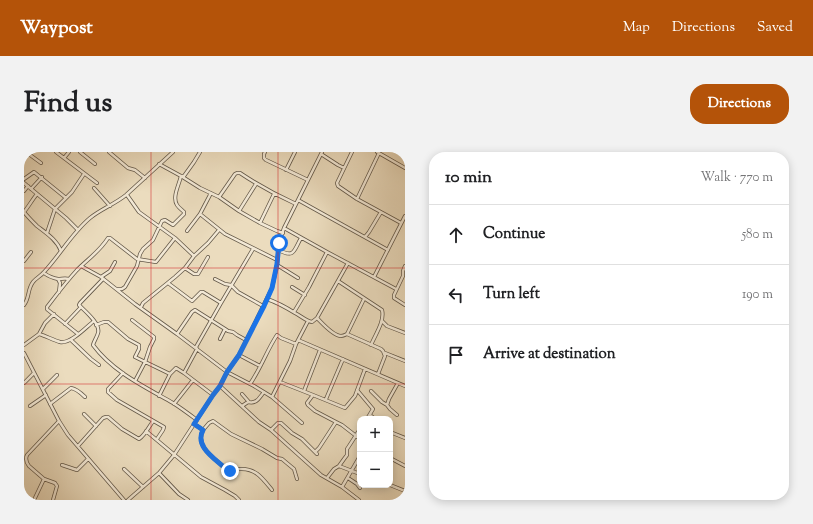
<!DOCTYPE html>
<meta charset="utf-8">
<style>
:root{--surface:#fff;--page:#f2f2f2;--text:#202124;--muted:#757577;--line:#e0e0e0;--accent:#b45309}
body{margin:0;font-family:"Sorts Mill Goudy",serif;background:var(--page);color:var(--text)}
.controls{position:absolute;right:12px;bottom:12px;display:grid;overflow:hidden;border-radius:8px;box-shadow:0 2px 10px #0003}
.controls button{width:36px;height:36px;display:grid;place-items:center;padding:0;border:0;border-bottom:1px solid var(--line);background:var(--surface);color:var(--text);font:20px sans-serif}
.stop{position:absolute;width:12px;height:12px;margin:-9px;border:3px solid #1a73e8;border-radius:50%;background:#fff}
.stop.end{background:#1a73e8;border-color:#fff;box-shadow:0 1px 4px #0008}
.list{margin:0;padding:0;list-style:none}
h2{display:flex;justify-content:space-between;align-items:center;height:52px;margin:0;padding:0 16px;font-size:17px}
h2 small{font-size:13px;font-weight:400;color:var(--muted)}
.list li{display:grid;grid-template-columns:26px 1fr auto;gap:12px;align-items:center;box-sizing:border-box;height:60px;padding:0 16px;border-top:1px solid var(--line)}
.list b{display:block;font-size:15px;white-space:nowrap}
.list em{font-size:13px;font-style:normal;color:var(--muted)}
.icon{flex:none;width:22px;height:22px;fill:none;stroke:currentColor;stroke-width:2;stroke-linecap:round;stroke-linejoin:round}
.map{position:relative;flex:none;width:381px;height:348px;overflow:hidden;border-radius:16px}
header{display:flex;align-items:center;gap:24px;box-sizing:border-box;height:56px;padding:0 20px;background:var(--accent);color:#fff}
header strong{font-size:19px}
nav{display:flex;gap:22px;margin-inline-start:auto;font-size:14px}
.intro{display:flex;align-items:center;justify-content:space-between;box-sizing:border-box;height:96px;padding:0 24px}
h1{margin:0;font-size:28px}
.button{padding:10px 18px;border-radius:16px;background:var(--accent);color:#fff;font-size:14px;font-weight:700}
main{display:flex;gap:24px;padding:0 24px}
aside{flex:1;background:var(--surface);border-radius:16px;box-shadow:0 2px 10px #0003}
.map>svg:first-child{display:block}
.lines{fill:none;stroke-linecap:round;stroke-linejoin:round}
.minor-casing{stroke:#625748;stroke-width:4}
.minor{stroke:#f2e8d5;stroke-width:2.5}
.route{stroke:#1a73e8;stroke-width:5}
.grid{fill:none;stroke:#d62828;stroke-width:1;stroke-opacity:0.55}
</style>
<header>
<strong>Waypost</strong>
<nav><a>Map</a><a>Directions</a><a>Saved</a></nav>
</header>
<div class="intro"><h1>Find us</h1><a class="button">Directions</a></div>
<main>
<div class="map">
<svg width="381" height="348" viewBox="0 0 381 348">
<rect width="100%" height="100%" fill="#ebdcbe"/>
<filter id="stains"><feTurbulence type="fractalNoise" baseFrequency=".005" numOctaves="4"/><feColorMatrix values="0 0 0 0 .2 0 0 0 0 .09 0 0 0 0 .02 0 0 0 .5 -.17"/></filter>
<radialGradient id="worn" r=".72"><stop offset=".6" stop-color="#630" stop-opacity="0"/><stop offset="1" stop-color="#630" stop-opacity=".3"/></radialGradient>
<g class="lines">
<g class="minor-casing">
<path id="minor" d="M 2,0 L 17,11
M 32,0 L 73,31
M 56,0 L 71,12
M 85,0 L 104,16 L 111,18 L 121,26
M 241,0 L 240,2 L 240,6 L 242,8 L 284,28
M 328,0 L 313,31 L 314,34 L 333,47 L 377,71
M 353,0 L 381,16
M 297,2 L 314,13 L 320,16
M 40,6 L 45,0
M 135,12 L 157,24 L 176,36 L 195,45 L 215,59 L 236,71 L 253,79 L 259,81
M 262,18 L 271,0
M 0,27 L 10,20 L 42,46
M 0,31 L 42,66 L 54,78
M 70,36 L 86,54
M 7,37 L 18,25
M 0,39 L 4,34
M 103,43 L 115,60 L 151,86 L 170,104
M 195,45 L 211,22 L 213,21 L 216,21 C 234,33 252,43 272,52
M 333,47 L 355,1
M 274,48 L 364,98
M 215,59 L 232,32
M 0,60 C 4,65 9,70 13,74 C 22,81 33,88 37,99
M 0,60 C 5,54 8,48 13,42
M 176,62 L 201,82 L 253,108
M 236,71 L 250,42
M 260,76 L 303,100 L 372,137
M 163,79 L 176,62 L 187,41
M 23,81 L 31,57 L 48,40 L 60,22
M 341,85 L 345,80 L 357,60
M 254,98 C 271,106 269,100 277,86
M 0,109 L 7,100
M 253,113 L 274,126
M 57,114 L 77,125 L 111,152 L 153,182 L 203,220 L 230,234 L 248,245 L 278,271
M 381,114 L 379,119 L 379,124 L 370,143 L 370,146 L 381,153
M 161,116 L 170,122 L 174,122 L 184,105
M 20,121 C 24,124 28,126 34,127 C 38,127 41,126 45,127
M 77,125 L 86,119 L 91,110
M 350,125 L 381,64
M 34,127 L 36,131 L 35,140
M 79,127 L 56,151 L 55,153 C 61,159 77,172 74,181 C 73,185 70,189 69,193 C 89,220 121,235 149,251 C 157,256 165,262 173,268
M 191,127 L 201,132 L 207,133 L 214,140 L 239,154
M 314,129 L 358,158 C 361,169 351,183 347,193
M 144,131 L 168,149 L 177,140 L 179,140 L 197,151
M 268,135 L 281,143
M 93,137 L 98,137 L 101,135 L 113,114 L 116,102 L 119,97 L 129,88 L 138,69 L 141,68 L 149,73 L 160,62 L 160,60 C 158,58 155,56 153,53 C 148,45 155,33 157,24 L 160,24 L 170,10 L 176,0
M 243,147 C 252,150 263,156 271,161 C 277,164 282,169 288,170 L 293,166 C 298,171 309,184 317,184 C 319,184 321,183 323,182 L 357,197 L 359,199 L 361,204 L 354,222
M 0,153 C 6,145 3,138 9,130 C 12,126 17,124 20,120 C 36,103 48,81 66,66 C 77,57 91,52 102,43 L 149,0
M 117,155 L 119,151 L 151,125 L 161,116 L 170,104 L 184,91 L 195,78
M 270,160 L 285,135 L 303,100
M 293,166 L 324,111
M 108,168 L 130,185 L 130,187 L 126,195 L 121,210 L 111,229
M 358,169 L 363,174 L 381,181
M 41,172 L 57,155
M 72,173 L 80,170 L 84,170 L 104,187 L 115,193 L 115,197 L 111,205 L 146,222
M 15,182 C 22,184 29,188 36,190 C 47,192 62,175 70,169
M 54,182 L 24,158 L 23,157 L 23,155 C 33,142 42,130 53,118 C 64,107 76,99 84,86 L 86,86 L 113,107 L 132,110 L 151,86
M 153,182 L 168,160 L 171,158 L 201,177 L 204,179 L 209,180 L 213,183 L 222,188
M 323,182 L 340,147
M 196,187 L 201,177
M 47,188 L 67,207 L 75,213
M 274,188 L 381,234
M 0,193 L 15,182 L 21,171 L 30,162
M 0,201 L 35,269 L 44,283 L 100,348
M 361,201 L 381,209
M 215,203 L 236,214
M 99,221 L 84,237 L 84,240 L 93,248 L 140,275 L 139,278 L 133,287
M 160,221 L 173,197 L 172,195 L 197,151 L 229,97
M 256,230 L 289,243 L 283,251 L 284,253 L 291,259 L 312,270 L 318,273 L 336,287
M 0,231 L 10,221
M 226,232 C 237,216 243,198 253,183 L 257,186 L 272,192
M 196,234 L 235,270 L 247,278 L 297,323 L 318,335 L 335,348
M 19,237 L 33,223
M 333,238 L 349,257 L 343,267
M 280,239 L 296,198
M 347,239 L 358,250 L 363,253
M 218,242 L 225,250
M 289,243 L 321,256 L 331,244 L 341,217
M 135,244 L 146,222 L 152,216 L 160,221 L 189,243
M 248,245 L 266,209 L 272,192 L 284,169
M 302,247 L 319,207
M 26,252 L 47,236 C 53,237 57,241 61,245
M 150,252 L 169,228
M 6,254 L 22,243
M 218,254 L 224,250 C 233,252 235,246 240,240
M 60,262 L 72,274
M 346,263 L 351,267
M 373,263 L 366,257 L 363,253 L 365,247 L 374,231
M 170,272 L 179,278 C 170,295 192,307 203,318 C 208,319 211,317 216,317 C 232,316 239,327 248,338
M 179,278 L 185,271 L 189,269 L 207,282 L 238,297 L 253,306 L 258,307 L 270,317 L 273,327
M 247,278 L 254,271 L 257,271 L 268,281 L 278,287 L 293,302
M 122,279 L 177,325 L 201,338 L 211,344 L 215,348
M 366,280 L 381,286
M 54,294 L 79,266 L 82,265 L 84,265 L 98,277 L 115,287 C 121,283 125,275 129,269
M 291,300 L 295,296 L 312,270
M 366,306 L 381,314
M 38,313 L 53,318 L 64,307
M 315,314 L 336,322
M 100,317 L 119,335
M 135,321 L 155,342 L 164,348
M 303,326 L 310,317 L 315,314 L 320,307 L 323,303 L 323,297 L 325,294 L 336,277
M 324,326 L 333,332 L 336,336
M 20,327 L 31,331 L 33,334 L 29,348
M 366,333 L 381,339
M 318,335 L 336,304
M 10,348 L 20,327 L 5,314 C 2,310 1,307 3,303 L 35,269
M 104,348 L 135,321 L 150,303 L 189,243 L 196,234 L 203,220 L 215,203 L 248,136 L 253,113 L 255,91 L 260,76 L 298,0"/>
</g>
<use href="#minor" class="minor"/>
</g>
<g class="lines">
<path class="route" d="M 206,319 L 203,318 C 192,307 170,295 179,278 L 170,272 L 189,243 L 196,234 L 203,220 L 215,203 L 240,154 L 248,136 L 253,112 L 255,91"/>
</g>
<path class="grid" d="M 127,0 L 127,348M 254,0 L 254,348M 0,116 L 381,116M 0,232 L 381,232"/>
<rect width="100%" height="100%" filter="url(#stains)"/>
<rect width="100%" height="100%" fill="url(#worn)"/>
</svg>
<div class="controls">
<button>+</button>
<button>−</button>
</div>
<div class="stop" style="left:255px;top:91px"></div>
<div class="stop end" style="left:206px;top:319px"></div>
</div>
<aside>
<h2>10 min<small>Walk · 770 m</small></h2>
<ul class="list">
<li><svg class="icon" aria-label="ahead" viewBox="0 0 24 24"><path d="M12 20V5M6 11l6-6 6 6"/></svg><div><b>Continue</b></div><em>580 m</em></li>
<li><svg class="icon" aria-label="left" viewBox="0 0 24 24"><path d="M17 20v-9H6M10 6l-5 5 5 5"/></svg><div><b>Turn left</b></div><em>190 m</em></li>
<li><svg class="icon" aria-label="arrive" viewBox="0 0 24 24"><path d="M6 21V4h12l-3 4 3 4H6"/></svg><div><b>Arrive at destination</b></div></li>
</ul>
</aside>
</main>
